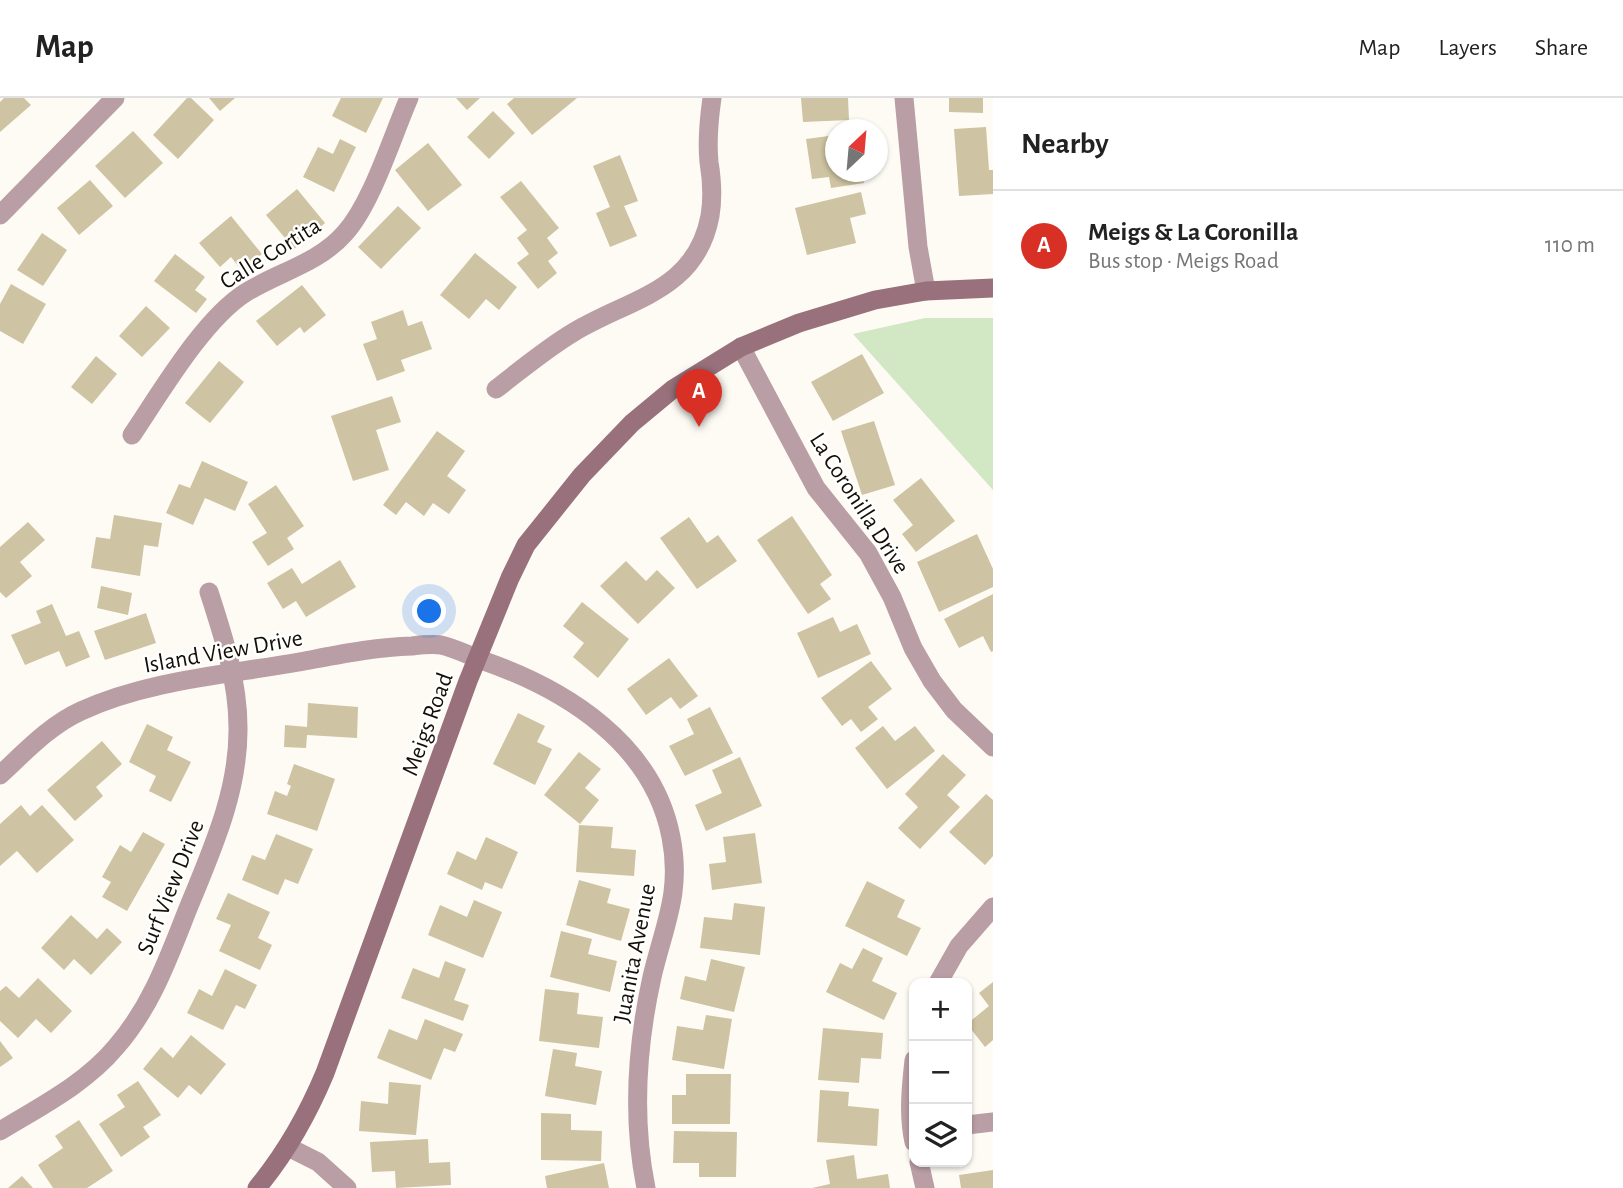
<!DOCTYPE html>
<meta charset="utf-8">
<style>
:root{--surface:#fff;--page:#f6f6f6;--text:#222;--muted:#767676;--line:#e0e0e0;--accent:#d93025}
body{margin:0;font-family:"Alegreya Sans",sans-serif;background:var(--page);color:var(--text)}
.controls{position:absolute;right:21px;bottom:21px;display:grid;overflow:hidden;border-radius:14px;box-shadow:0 2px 5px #0004}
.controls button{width:63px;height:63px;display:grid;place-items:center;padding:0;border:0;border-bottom:2px solid var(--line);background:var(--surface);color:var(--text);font:35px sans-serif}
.compass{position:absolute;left:825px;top:21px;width:63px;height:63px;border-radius:50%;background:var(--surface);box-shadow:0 2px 5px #0004;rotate:26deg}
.you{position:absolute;left:430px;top:514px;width:24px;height:24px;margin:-18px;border:5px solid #fff;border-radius:50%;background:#1a73e8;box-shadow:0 0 0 10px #1a73e833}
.badge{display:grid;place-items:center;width:46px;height:46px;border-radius:50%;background:var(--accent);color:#fff;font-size:23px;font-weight:700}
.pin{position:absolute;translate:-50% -58px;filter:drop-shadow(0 2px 4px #0008)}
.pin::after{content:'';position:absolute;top:37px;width:24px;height:21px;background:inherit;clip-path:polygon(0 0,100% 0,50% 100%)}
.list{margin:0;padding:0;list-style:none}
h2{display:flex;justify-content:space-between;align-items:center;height:91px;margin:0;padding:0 28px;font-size:30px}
h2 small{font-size:23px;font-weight:400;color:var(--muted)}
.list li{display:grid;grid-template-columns:46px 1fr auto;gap:21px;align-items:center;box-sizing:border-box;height:112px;padding:0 28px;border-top:2px solid var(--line)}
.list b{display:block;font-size:26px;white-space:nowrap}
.list p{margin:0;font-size:23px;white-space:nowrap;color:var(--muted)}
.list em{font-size:23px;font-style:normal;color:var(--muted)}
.icon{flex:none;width:38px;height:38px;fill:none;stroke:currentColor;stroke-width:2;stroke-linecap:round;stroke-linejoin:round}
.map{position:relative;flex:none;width:993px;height:1090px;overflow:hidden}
header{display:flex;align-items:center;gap:42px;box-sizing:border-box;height:98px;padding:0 35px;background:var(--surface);border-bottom:2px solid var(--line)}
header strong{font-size:33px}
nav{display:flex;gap:38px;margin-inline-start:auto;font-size:24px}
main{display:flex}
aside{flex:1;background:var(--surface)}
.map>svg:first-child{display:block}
.green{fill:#d2e7c3}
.building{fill:#cec3a2}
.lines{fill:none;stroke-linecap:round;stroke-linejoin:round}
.minor{stroke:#ba9ea5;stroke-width:19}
.secondary{stroke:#98717c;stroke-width:19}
.labels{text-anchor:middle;stroke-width:5;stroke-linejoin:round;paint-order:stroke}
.street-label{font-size:24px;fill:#130f04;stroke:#fff}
</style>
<header>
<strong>Map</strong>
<nav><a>Map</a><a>Layers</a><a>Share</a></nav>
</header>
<main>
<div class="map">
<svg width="993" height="1090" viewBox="0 0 993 1090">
<rect width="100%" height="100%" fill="#fdfbf4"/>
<path class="green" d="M 925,220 L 993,220 L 993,392 L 853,236 Z"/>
<path class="building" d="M 4,0 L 24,0 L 31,7 L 0,34 L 0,4 Z
M 187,0 L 191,0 L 214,22 L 178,61 L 153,37 Z
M 209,0 L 235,0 L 220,13 Z
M 341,0 L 383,0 L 366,35 L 332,18 Z
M 456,0 L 480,0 L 467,12 Z
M 514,0 L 577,0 L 532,37 L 507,6 Z
M 801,0 L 848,0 L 849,22 L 803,24 Z
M 949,0 L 983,0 L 983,15 L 949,14 Z
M 493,13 L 515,35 L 489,61 L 467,39 Z
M 986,29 L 989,72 L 993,72 L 993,96 L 959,98 L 954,31 Z
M 133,33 L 163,65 L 125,100 L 95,68 Z
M 836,37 L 836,74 L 862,74 L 864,85 L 831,90 L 829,79 L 812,81 L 806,41 Z
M 340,41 L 356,49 L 334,94 L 303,79 L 318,49 L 333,56 Z
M 428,45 L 462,87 L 428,113 L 395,72 Z
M 620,57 L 638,103 L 624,108 L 637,138 L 610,149 L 596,115 L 610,109 L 593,68 Z
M 90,82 L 113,108 L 79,137 L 57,110 Z
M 521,83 L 559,130 L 547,140 L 558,155 L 548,163 L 557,175 L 538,191 L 517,165 L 529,156 L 517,140 L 527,132 L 500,99 Z
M 297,91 L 325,125 L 294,151 L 266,117 Z
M 861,94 L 866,116 L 850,120 L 856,145 L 807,157 L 795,110 Z
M 398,108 L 421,130 L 381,171 L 358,149 Z
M 231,118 L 262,156 L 242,173 L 231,159 L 220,169 L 199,145 Z
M 42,135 L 67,152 L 43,188 L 17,172 Z
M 475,155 L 517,189 L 499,212 L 486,201 L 469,221 L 440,197 Z
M 175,156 L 205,179 L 195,192 L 207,201 L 196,215 L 154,183 Z
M 11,186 L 46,206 L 23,246 L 0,233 L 0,206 Z
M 302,187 L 326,217 L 304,235 L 300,229 L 277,248 L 256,223 Z
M 146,208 L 170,230 L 142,259 L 119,238 Z
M 403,212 L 408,228 L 422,223 L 432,251 L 401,262 L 405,273 L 377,283 L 363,246 L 377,241 L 371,224 Z
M 862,256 L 884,295 L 833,323 L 811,284 Z
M 96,258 L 117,276 L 92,306 L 71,289 Z
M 219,263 L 244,284 L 210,325 L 185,305 Z
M 392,298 L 401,324 L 376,332 L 389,372 L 353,383 L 331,318 Z
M 874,323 L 895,387 L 862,397 L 841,333 Z
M 437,333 L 465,353 L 447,378 L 466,392 L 449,416 L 433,405 L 424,418 L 406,404 L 396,417 L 383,407 Z
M 202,363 L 248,384 L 235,413 L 205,400 L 193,427 L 166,415 L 179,386 L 190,390 Z
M 921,380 L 955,423 L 916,454 L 902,436 L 913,427 L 893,402 Z
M 276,387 L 304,428 L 287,440 L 294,451 L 268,468 L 252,444 L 267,435 L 248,406 Z
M 114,417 L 162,425 L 158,449 L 144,447 L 140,478 L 91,470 L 96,439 L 110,441 Z
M 792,418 L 832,477 L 820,486 L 831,501 L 808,516 L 757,442 Z
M 689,419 L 707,445 L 718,437 L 737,463 L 697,491 L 660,440 Z
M 28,424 L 45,442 L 20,464 L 32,478 L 6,500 L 0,494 L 0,449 Z
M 977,436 L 993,471 L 993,489 L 939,514 L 917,464 Z
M 340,462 L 356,489 L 306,519 L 296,503 L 283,511 L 267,485 L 292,470 L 302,486 Z
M 626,463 L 646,483 L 657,472 L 675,490 L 638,526 L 600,488 Z
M 101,488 L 132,495 L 128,517 L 97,510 Z
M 993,496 L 993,553 L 991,554 L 983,538 L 959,550 L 944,521 Z
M 582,504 L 629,541 L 598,580 L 573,559 L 584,545 L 563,528 Z
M 52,506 L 66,538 L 79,533 L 90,559 L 66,569 L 59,553 L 25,567 L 11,537 L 41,525 L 36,513 Z
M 146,515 L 156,545 L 105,562 L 94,533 Z
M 833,519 L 840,534 L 857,526 L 871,556 L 818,580 L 797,535 Z
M 669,560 L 698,598 L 680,611 L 671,599 L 646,617 L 627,591 Z
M 871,563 L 892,591 L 868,609 L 878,621 L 861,634 L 851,621 L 842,628 L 821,600 Z
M 308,605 L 358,609 L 357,640 L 307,637 L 306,650 L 284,649 L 285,627 L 307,629 Z
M 710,609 L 733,655 L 685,678 L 669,648 L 694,636 L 687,621 Z
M 518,615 L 545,628 L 537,644 L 552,651 L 535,687 L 493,666 Z
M 147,626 L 173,639 L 167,652 L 191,664 L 171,704 L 149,693 L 156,678 L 129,664 Z
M 883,628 L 895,643 L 915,628 L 935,653 L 887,691 L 855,650 Z
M 102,643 L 122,666 L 96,689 L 103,698 L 75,723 L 47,692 Z
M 579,654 L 601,671 L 585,690 L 599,702 L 580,726 L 544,697 Z
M 943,656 L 966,677 L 947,697 L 960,709 L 920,751 L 898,730 L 918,709 L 905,696 Z
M 740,659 L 762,708 L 706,733 L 695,707 L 722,695 L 712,672 Z
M 294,666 L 335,681 L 317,733 L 267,716 L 275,693 L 287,698 L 291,688 L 287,686 Z
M 986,696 L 993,702 L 993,758 L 985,767 L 949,734 Z
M 21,707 L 30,718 L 42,707 L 74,742 L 37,775 L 17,753 L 0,768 L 0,726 Z
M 579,727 L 613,729 L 611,750 L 636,752 L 634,778 L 576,774 Z
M 143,734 L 165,746 L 127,813 L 102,799 L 111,784 L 102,779 L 120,747 L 131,754 Z
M 755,735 L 762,785 L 712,792 L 709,766 L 726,764 L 723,739 Z
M 276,736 L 313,751 L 298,786 L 285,781 L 278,797 L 242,782 L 252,757 L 265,762 Z
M 486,739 L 518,754 L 502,791 L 485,784 L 482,792 L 447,776 L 457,753 L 476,762 Z
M 579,782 L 611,791 L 607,805 L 630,811 L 621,843 L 566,827 Z
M 867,783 L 905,802 L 897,819 L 921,830 L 907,858 L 845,828 Z
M 228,795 L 270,814 L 258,840 L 272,847 L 260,872 L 219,853 L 231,827 L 216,821 Z
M 474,802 L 502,814 L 483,860 L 428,837 L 440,807 L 467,819 Z
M 734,805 L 765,809 L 760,857 L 700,850 L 704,819 L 732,822 Z
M 71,817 L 97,841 L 107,830 L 122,844 L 91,877 L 74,861 L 64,872 L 41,850 Z
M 561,833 L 592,841 L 588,856 L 617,863 L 610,894 L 550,879 Z
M 863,850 L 883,860 L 872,883 L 897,895 L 884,922 L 826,894 L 840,865 L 852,871 Z
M 711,861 L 745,869 L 734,914 L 680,901 L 685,878 L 706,883 Z
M 445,863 L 466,871 L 454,902 L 469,907 L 463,923 L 401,900 L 413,870 L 439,880 Z
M 225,871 L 257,887 L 245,911 L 236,907 L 223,932 L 187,915 L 199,891 L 212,898 Z
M 38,880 L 72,913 L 51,935 L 36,921 L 18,940 L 0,923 L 0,893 L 6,888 L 19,900 Z
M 993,884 L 993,942 L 985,949 L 967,926 L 989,908 L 979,895 Z
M 545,891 L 579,895 L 577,916 L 603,919 L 599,950 L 539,943 Z
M 706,917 L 732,921 L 724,971 L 672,962 L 677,928 L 703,932 Z
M 425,921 L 463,936 L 455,954 L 444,950 L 431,982 L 377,960 L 389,931 L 417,942 Z
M 823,930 L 883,935 L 881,961 L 861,960 L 859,985 L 818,982 Z
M 191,937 L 226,966 L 201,997 L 189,987 L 178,1000 L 143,971 L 161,949 L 173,960 Z
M 0,943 L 13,960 L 0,969 Z
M 553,951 L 577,955 L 575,968 L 602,973 L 596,1007 L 545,998 Z
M 686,976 L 731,976 L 730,1026 L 672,1026 L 672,997 L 686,997 Z
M 138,983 L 161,1017 L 143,1029 L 150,1039 L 121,1059 L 99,1026 L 125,1009 L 117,997 Z
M 389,984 L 421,987 L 416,1037 L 359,1033 L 361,1003 L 388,1006 Z
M 820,992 L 849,994 L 848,1008 L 879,1011 L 877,1048 L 817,1044 Z
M 541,1015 L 571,1016 L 571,1032 L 602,1033 L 601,1063 L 541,1062 Z
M 79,1022 L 113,1073 L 87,1090 L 53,1090 L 38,1067 L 63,1050 L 55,1038 Z
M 674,1033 L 737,1034 L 736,1079 L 699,1079 L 699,1065 L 673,1065 Z
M 428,1041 L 429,1065 L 450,1064 L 451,1087 L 396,1090 L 395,1073 L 372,1074 L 370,1044 Z
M 854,1057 L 857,1081 L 888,1076 L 890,1090 L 812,1090 L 830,1086 L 826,1062 Z
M 604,1065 L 609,1090 L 547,1090 L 545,1078 Z
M 993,1072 L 993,1090 L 961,1090 L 959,1077 Z
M 22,1078 L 33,1090 L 8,1090 Z"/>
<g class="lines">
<path class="minor" d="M 904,0 L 918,149 L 926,193
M 0,117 L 115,0
M 741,249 L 816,390 L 868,455 L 892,499 L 913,550 L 932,583 L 954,612 L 993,649
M 496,291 C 522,271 547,250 574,234 C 631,200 696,193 710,118 C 713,100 712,82 709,64 C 707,44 709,21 712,0
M 132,337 C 161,294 203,222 245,195 C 278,174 318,166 345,135 C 372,105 392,39 409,0
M 0,677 C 25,654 50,627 81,613 C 149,582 226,577 299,564 C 337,557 374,549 412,548 C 421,547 432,546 441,547 C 455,550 470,558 484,563 C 567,592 653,646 671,739 C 682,795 664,827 652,879 C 637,947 632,1021 646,1090
M 938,885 L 959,848 L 993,809
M 914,962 C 911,989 908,1018 914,1044
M 967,1027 L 993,1024
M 0,1033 C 41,1008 85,986 116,949 C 151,909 168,861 187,813 C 211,754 239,694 238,629 C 238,583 223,537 209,494
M 288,1049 L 318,1064 L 347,1090
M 919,1064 L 925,1090"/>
<path class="secondary" d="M 257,1090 C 286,1055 307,1018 325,975 L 468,583 L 510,480 L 526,447 L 582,377 L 632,325 L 673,291 L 741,249 L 799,225 L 875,202 L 926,193 L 993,190"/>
</g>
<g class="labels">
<g class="street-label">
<text transform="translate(270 155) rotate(-32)" y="8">Calle Cortita</text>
<text transform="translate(860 405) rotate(57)" y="8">La Coronilla Drive</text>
<text transform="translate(223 553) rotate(-10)" y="8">Island View Drive</text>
<text transform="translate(427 626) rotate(-70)" y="8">Meigs Road</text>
<text transform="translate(170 789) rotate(-68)" y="8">Surf View Drive</text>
<text transform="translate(634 855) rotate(-79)" y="8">Juanita Avenue</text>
</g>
</g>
</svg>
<div class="controls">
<button>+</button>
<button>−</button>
<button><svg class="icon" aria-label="layers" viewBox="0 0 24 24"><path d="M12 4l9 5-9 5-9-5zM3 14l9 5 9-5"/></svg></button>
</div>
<svg class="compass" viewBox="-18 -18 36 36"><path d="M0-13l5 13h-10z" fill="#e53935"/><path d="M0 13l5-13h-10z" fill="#767676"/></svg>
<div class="you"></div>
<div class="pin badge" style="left:699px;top:329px">A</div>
</div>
<aside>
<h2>Nearby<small></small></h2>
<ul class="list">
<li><span class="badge">A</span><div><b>Meigs &amp; La Coronilla</b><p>Bus stop · Meigs Road</p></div><em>110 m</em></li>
</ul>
</aside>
</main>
